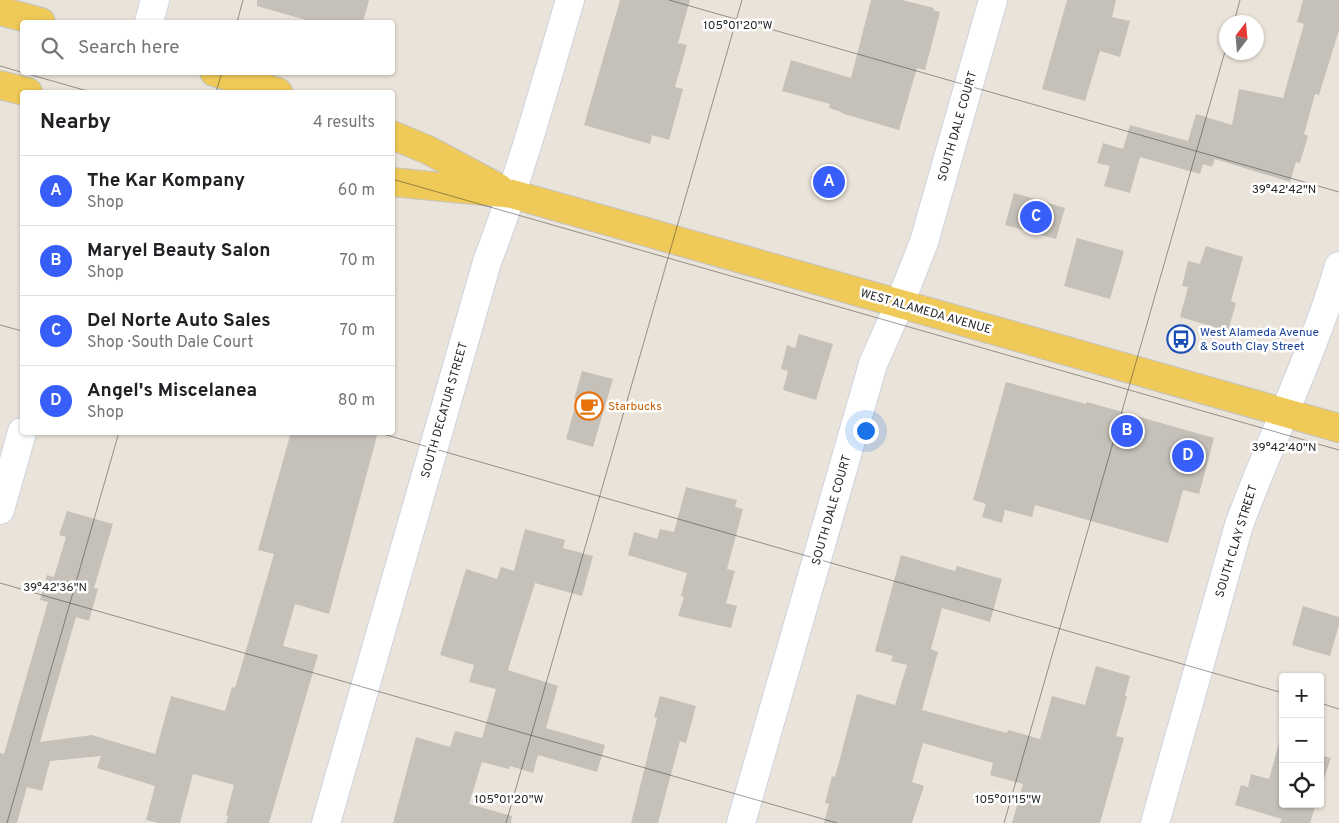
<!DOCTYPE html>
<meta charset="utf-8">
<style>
:root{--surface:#fff;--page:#f6f6f6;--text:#202124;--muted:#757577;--line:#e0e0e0;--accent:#375ef9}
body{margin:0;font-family:Overpass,sans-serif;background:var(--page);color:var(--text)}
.controls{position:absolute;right:15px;bottom:15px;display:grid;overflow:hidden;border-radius:5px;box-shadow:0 1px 4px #0004}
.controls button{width:45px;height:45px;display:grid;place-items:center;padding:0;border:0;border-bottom:1px solid var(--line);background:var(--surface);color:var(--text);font:25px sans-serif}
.compass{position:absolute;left:1219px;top:15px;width:45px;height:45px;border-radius:50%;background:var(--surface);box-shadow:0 1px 4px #0004;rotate:16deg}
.you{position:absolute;left:865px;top:430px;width:18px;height:18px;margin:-12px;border:4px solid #fff;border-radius:50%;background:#1a73e8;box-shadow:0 0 0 8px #1a73e833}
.badge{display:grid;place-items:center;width:32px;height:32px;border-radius:50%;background:var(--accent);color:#fff;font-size:16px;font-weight:700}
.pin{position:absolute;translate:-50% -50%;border:2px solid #fff;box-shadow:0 1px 5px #0006}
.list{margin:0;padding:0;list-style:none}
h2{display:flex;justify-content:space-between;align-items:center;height:65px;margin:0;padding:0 20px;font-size:21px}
h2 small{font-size:16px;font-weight:400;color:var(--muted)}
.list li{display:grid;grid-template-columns:32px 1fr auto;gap:15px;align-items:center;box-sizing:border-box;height:70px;padding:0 20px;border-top:1px solid var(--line)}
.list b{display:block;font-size:19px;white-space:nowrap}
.list p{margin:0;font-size:16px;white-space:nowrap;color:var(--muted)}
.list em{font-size:16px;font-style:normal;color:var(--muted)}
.icon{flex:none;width:28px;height:28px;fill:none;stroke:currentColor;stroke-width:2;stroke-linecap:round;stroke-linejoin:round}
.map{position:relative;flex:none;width:1339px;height:823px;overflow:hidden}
.search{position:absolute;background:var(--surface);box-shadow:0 1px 4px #0004;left:20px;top:20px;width:375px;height:55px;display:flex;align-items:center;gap:12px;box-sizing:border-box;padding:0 18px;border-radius:5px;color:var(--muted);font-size:19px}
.panel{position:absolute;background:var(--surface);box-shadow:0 1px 4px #0004;left:20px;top:90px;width:375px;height:345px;border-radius:5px}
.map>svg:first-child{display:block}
.building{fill:#c5c1b8}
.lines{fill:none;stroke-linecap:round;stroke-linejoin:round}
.minor-casing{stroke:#ced2e1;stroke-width:30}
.major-casing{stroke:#c3c3c3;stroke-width:30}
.minor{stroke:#fff;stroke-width:28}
.major{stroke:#f0ca58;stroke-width:28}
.ticks{fill:none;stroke:#282828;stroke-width:1;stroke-opacity:0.45}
.labels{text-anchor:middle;stroke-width:5;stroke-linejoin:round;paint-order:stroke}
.street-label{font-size:12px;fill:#282828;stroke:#fff}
.transit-label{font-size:12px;fill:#164399;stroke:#fff;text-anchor:start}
.food-label{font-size:12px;fill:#c56008;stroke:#fff;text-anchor:start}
.ticks-label{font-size:12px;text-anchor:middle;fill:#282828;stroke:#fff;stroke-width:5;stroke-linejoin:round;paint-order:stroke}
</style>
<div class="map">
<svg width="1339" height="823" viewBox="0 0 1339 823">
<rect width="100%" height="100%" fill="#eae3d9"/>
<path class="building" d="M 257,0 L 369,0 L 363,22 L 313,22 L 257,6 Z
M 620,0 L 690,0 L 678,43 L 687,45 L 675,87 L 683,89 L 669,140 L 652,135 L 650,144 L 584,125 Z
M 871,0 L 902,0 L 934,8 L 933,10 L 940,12 L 925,70 L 917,68 L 899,130 L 841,113 L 841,112 L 829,108 L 830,104 L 782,91 L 791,60 L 851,78 Z
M 1067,0 L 1116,0 L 1112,17 L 1130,21 L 1120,57 L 1100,51 L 1085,101 L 1042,89 Z
M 1303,0 L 1339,0 L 1339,30 L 1319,95 L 1315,94 L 1304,134 L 1308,136 L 1300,163 L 1296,162 L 1290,182 L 1215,159 L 1212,167 L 1203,164 L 1200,174 L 1140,157 L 1130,193 L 1104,186 L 1110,166 L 1097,163 L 1103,143 L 1123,149 L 1130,125 L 1188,141 L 1196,114 L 1232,125 L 1239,89 L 1283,98 L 1304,24 L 1297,22 Z
M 1014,193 L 1065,208 L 1056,239 L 1005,225 Z
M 1077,238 L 1124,251 L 1110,299 L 1064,286 Z
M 1206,246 L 1243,257 L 1231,301 L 1236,303 L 1228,331 L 1180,317 L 1188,287 L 1182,286 L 1188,261 L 1200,264 Z
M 799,334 L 833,344 L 816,400 L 783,390 L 788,371 L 781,369 L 787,345 L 795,348 Z
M 582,371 L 613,379 L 593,447 L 566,439 L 577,400 L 574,399 Z
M 1006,382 L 1086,404 L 1087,402 L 1214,438 L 1199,494 L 1183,490 L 1168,543 L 1035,505 L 1032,517 L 1005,510 L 1002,523 L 982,517 L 986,504 L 973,500 Z
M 291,432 L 378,432 L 329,614 L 295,604 L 283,646 L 318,655 L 269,823 L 226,823 L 228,816 L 226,815 L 234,785 L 193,774 L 180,823 L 158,823 L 146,820 L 155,786 L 97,768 L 101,756 L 50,761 L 42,791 L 27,787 L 17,823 L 0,823 L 0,753 L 4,754 L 48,602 L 40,600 L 47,575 L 54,577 L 66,537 L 59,535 L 67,511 L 113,524 L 94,588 L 98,589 L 89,621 L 76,617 L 40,742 L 92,735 L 155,754 L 171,696 L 225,711 L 232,687 L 235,688 L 274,554 L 258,550 Z
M 686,487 L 737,500 L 735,507 L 743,509 L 727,569 L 735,571 L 726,603 L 737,606 L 731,628 L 678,616 L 684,597 L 681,596 L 687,573 L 628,555 L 634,532 L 657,539 L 660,529 L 674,532 Z
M 525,529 L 565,540 L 563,548 L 593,556 L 582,596 L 535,583 L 508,670 L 558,686 L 546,728 L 605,745 L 597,772 L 538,755 L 533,773 L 510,766 L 509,769 L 482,762 L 469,804 L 512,816 L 511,823 L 393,823 L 416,737 L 450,747 L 455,731 L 482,738 L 496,689 L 469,682 L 474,665 L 440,655 L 466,569 L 497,579 L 501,567 L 514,571 Z
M 901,555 L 955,571 L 957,566 L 1002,579 L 990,622 L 942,608 L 931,649 L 938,652 L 922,710 L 1007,733 L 1008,730 L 1040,739 L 1052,696 L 1085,705 L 1096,666 L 1130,676 L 1125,696 L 1127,696 L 1116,736 L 1124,738 L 1100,823 L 1012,823 L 1023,784 L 990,775 L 993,763 L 923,743 L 912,782 L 924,786 L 912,823 L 824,823 L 829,804 L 825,803 L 832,776 L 835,777 L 857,694 L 895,705 L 907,665 L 891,661 L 893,656 L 875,651 Z
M 1303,606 L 1339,617 L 1339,625 L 1330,656 L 1292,645 Z
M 660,696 L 696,706 L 686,743 L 680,741 L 658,823 L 631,823 L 657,718 L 654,717 Z
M 1279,743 L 1283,744 L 1283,804 L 1316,804 L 1310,823 L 1280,823 L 1282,819 L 1235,805 L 1241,785 L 1248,787 L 1251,774 L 1269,779 Z
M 1320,755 L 1331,758 L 1320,791 Z"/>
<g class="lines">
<g class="minor-casing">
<path id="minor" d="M 149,22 L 155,0
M 0,510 L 22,432
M 326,823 L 487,262 C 520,176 544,88 570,0
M 741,823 L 873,364 L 900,303 L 924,242 L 993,0
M 1155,823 L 1239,525 C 1271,438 1313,355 1339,266"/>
</g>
<g class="major-casing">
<path id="major" d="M 0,11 L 41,22
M 214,72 L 278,92
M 0,85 L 28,92
M 392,135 L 428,150 L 499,188
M 392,182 L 512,194 L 1339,428"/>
</g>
<use href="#minor" class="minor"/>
<use href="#major" class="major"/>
</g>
<path class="ticks" d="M 669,0 L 1339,192M 237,22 L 243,0M 1234,22 L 1240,0M 0,66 L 91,92M 216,92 L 222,72M 392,179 L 1339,450M 0,325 L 22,331M 376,432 L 1283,693M 0,583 L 837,823M 1320,703 L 1339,709M 7,823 L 119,432M 506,823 L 742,0M 1004,823 L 1226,48"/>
<defs>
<g id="bus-ring" transform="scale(1.4375)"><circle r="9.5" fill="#fff" stroke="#1a4fb4" stroke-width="1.5"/><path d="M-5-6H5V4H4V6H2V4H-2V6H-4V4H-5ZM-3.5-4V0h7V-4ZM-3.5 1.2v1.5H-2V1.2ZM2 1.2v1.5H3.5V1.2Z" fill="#1a4fb4"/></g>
<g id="cafe-ring" transform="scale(1.4375)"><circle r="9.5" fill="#fff" stroke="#e8710a" stroke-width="1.5"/><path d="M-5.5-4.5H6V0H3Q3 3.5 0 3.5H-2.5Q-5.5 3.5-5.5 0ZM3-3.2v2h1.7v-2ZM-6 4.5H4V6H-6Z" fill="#e8710a"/></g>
</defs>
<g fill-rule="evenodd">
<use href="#bus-ring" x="1181" y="339"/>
<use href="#cafe-ring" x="589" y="406"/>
</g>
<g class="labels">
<g class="street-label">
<text transform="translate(957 126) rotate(-74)" y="4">SOUTH DALE COURT</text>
<text transform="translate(926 311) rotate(16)" y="4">WEST ALAMEDA AVENUE</text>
<text transform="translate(444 410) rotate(-74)" y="4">SOUTH DECATUR STREET</text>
<text transform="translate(831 510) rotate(-74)" y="4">SOUTH DALE COURT</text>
<text transform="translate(1236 541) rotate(-73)" y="4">SOUTH CLAY STREET</text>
</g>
<g class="transit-label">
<text x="1200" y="336">West Alameda Avenue<tspan x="1200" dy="14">&amp; South Clay Street</tspan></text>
</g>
<g class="food-label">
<text x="608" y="410">Starbucks</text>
</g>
</g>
<g class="ticks-label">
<text x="738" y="29">105°01'20"W</text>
<text x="1284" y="193">39°42'42"N</text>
<text x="1284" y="451">39°42'40"N</text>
<text x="55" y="591">39°42'36"N</text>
<text x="509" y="803">105°01'20"W</text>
<text x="1008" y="803">105°01'15"W</text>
</g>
</svg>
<div class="controls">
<button>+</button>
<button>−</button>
<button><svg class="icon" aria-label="locate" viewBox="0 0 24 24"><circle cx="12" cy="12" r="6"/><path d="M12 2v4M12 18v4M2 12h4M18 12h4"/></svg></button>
</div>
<svg class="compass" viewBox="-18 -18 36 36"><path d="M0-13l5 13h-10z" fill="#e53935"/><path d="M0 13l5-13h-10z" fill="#757577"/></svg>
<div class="you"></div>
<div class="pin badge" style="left:829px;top:182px">A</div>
<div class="pin badge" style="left:1127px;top:431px">B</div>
<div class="pin badge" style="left:1036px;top:217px">C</div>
<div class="pin badge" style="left:1188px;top:456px">D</div>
<div class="search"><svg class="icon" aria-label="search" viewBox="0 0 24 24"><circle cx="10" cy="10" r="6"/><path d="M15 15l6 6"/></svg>Search here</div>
<section class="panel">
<h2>Nearby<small>4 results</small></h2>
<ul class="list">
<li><span class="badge">A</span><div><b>The Kar Kompany</b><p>Shop</p></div><em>60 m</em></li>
<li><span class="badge">B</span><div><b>Maryel Beauty Salon</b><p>Shop</p></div><em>70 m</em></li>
<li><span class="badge">C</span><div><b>Del Norte Auto Sales</b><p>Shop · South Dale Court</p></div><em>70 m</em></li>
<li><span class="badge">D</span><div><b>Angel's Miscelanea</b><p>Shop</p></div><em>80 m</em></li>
</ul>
</section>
</div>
